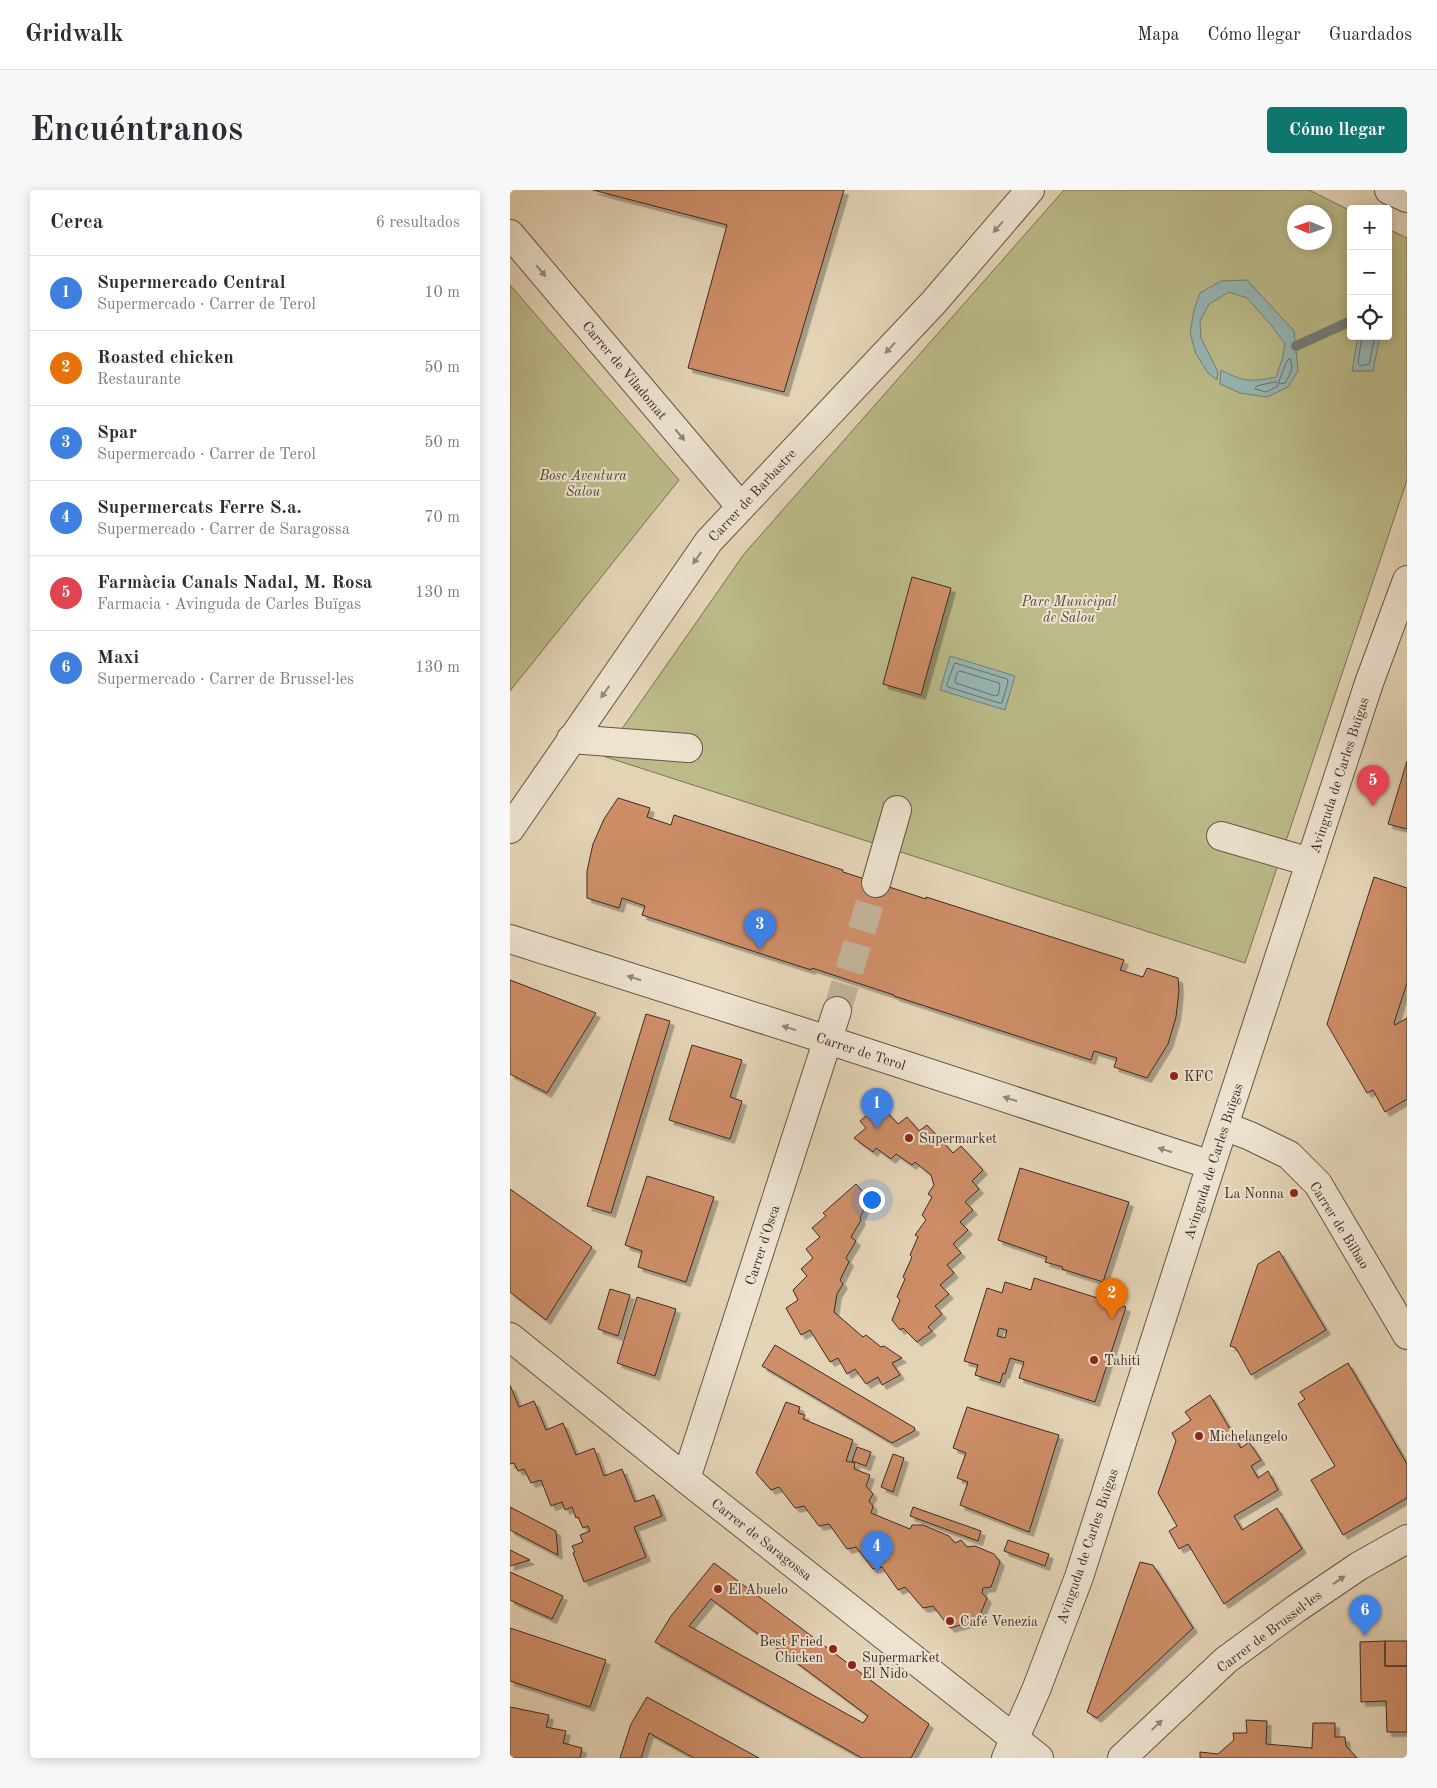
<!DOCTYPE html>
<html lang="es">
<meta charset="utf-8">
<style>
:root{--surface:#fff;--page:#f7f7f7;--text:#2b2b33;--muted:#7c7c81;--line:#e1e1e2;--accent:#0f766e}
body{margin:0;font-family:"Old Standard TT",serif;background:var(--page);color:var(--text)}
.controls{position:absolute;right:15px;top:15px;display:grid;overflow:hidden;border-radius:5px;box-shadow:0 2px 12px #0003}
.controls button{width:45px;height:45px;display:grid;place-items:center;padding:0;border:0;border-bottom:1px solid var(--line);background:var(--surface);color:var(--text);font:25px sans-serif}
.compass{position:absolute;left:777px;top:15px;width:45px;height:45px;border-radius:50%;background:var(--surface);box-shadow:0 2px 12px #0003;rotate:272deg}
.you{position:absolute;left:361px;top:1009px;width:18px;height:18px;margin:-12px;border:4px solid #fff;border-radius:50%;background:#1a73e8;box-shadow:0 0 0 8px #1a73e833}
.badge{display:grid;place-items:center;width:32px;height:32px;border-radius:50%;background:var(--accent);color:#fff;font-size:16px;font-weight:700}
.pin{position:absolute;translate:-50% -41px;filter:drop-shadow(0 1px 2px #0008)}
.pin::after{content:'';position:absolute;top:26px;width:18px;height:15px;background:inherit;clip-path:polygon(0 0,100% 0,50% 100%)}
.list{margin:0;padding:0;list-style:none}
h2{display:flex;justify-content:space-between;align-items:center;height:65px;margin:0;padding:0 20px;font-size:21px}
h2 small{font-size:16px;font-weight:400;color:var(--muted)}
.list li{display:grid;grid-template-columns:32px 1fr auto;gap:15px;align-items:center;box-sizing:border-box;height:75px;padding:0 20px;border-top:1px solid var(--line)}
.list b{display:block;font-size:19px;white-space:nowrap}
.list p{margin:0;font-size:16px;white-space:nowrap;color:var(--muted)}
.list em{font-size:16px;font-style:normal;color:var(--muted)}
.icon{flex:none;width:28px;height:28px;fill:none;stroke:currentColor;stroke-width:2;stroke-linecap:round;stroke-linejoin:round}
.map{position:relative;flex:none;width:897px;height:1568px;overflow:hidden;border-radius:5px}
header{display:flex;align-items:center;gap:30px;box-sizing:border-box;height:70px;padding:0 25px;background:var(--surface);border-bottom:1px solid var(--line)}
header strong{font-size:24px}
nav{display:flex;gap:28px;margin-inline-start:auto;font-size:18px}
.intro{display:flex;align-items:center;justify-content:space-between;box-sizing:border-box;height:120px;padding:0 30px}
h1{margin:0;font-size:35px}
.button{padding:12px 22px;border-radius:5px;background:var(--accent);color:#fff;font-size:18px;font-weight:700}
main{display:flex;gap:30px;padding:0 30px}
aside{flex:1;background:var(--surface);border-radius:5px;box-shadow:0 2px 12px #0003}
.map>svg:first-child{display:block}
.green{fill:#bbbb89;stroke:#7c7256;fill-rule:evenodd}
.water{fill:#97b7b5;stroke:#737f7b}
.lines{fill:none;stroke-linecap:round;stroke-linejoin:round}
.shore{stroke:#6a706c;stroke-width:1}
.stream{stroke:#737f7b;stroke-width:10}
.building{fill:#ce8e67;stroke:#3c2a23;fill-rule:evenodd;filter:url(#shadow)}
.pedestrian-tunnel{stroke:#c2b299;stroke-width:28;stroke-dasharray:28 14;stroke-linecap:butt}
.pedestrian-casing{stroke:#665448;stroke-width:30}
.minor-casing{stroke:#665448;stroke-width:30}
.pedestrian{stroke:#ede3d0;stroke-width:28}
.minor{stroke:#ede3d0;stroke-width:28}
.oneway{fill:#94867a}
.poi-dot{fill:#8f2418;stroke:#ede3d0;stroke-width:2}
.labels{text-anchor:middle;stroke-width:4;stroke-linejoin:round;paint-order:stroke}
.street-label{font-size:14px;fill:#3c2a23;stroke:#ede3d0}
.park-label{font-size:14px;font-style:italic;fill:#554737;stroke:#ede3d0}
.poi-label{font-size:14px;fill:#3c2a23;stroke:#ede3d0;text-anchor:start}
</style>
<header>
<strong>Gridwalk</strong>
<nav><a>Mapa</a><a>Cómo llegar</a><a>Guardados</a></nav>
</header>
<div class="intro"><h1>Encuéntranos</h1><a class="button">Cómo llegar</a></div>
<main>
<aside>
<h2>Cerca<small>6 resultados</small></h2>
<ul class="list">
<li><span class="badge" style="background:#3f7fe0">1</span><div><b>Supermercado Central</b><p>Supermercado · Carrer de Terol</p></div><em>10 m</em></li>
<li><span class="badge" style="background:#e8710a">2</span><div><b>Roasted chicken</b><p>Restaurante</p></div><em>50 m</em></li>
<li><span class="badge" style="background:#3f7fe0">3</span><div><b>Spar</b><p>Supermercado · Carrer de Terol</p></div><em>50 m</em></li>
<li><span class="badge" style="background:#3f7fe0">4</span><div><b>Supermercats Ferre S.a.</b><p>Supermercado · Carrer de Saragossa</p></div><em>70 m</em></li>
<li><span class="badge" style="background:#e0444e">5</span><div><b>Farmàcia Canals Nadal, M. Rosa</b><p>Farmacia · Avinguda de Carles Buïgas</p></div><em>130 m</em></li>
<li><span class="badge" style="background:#3f7fe0">6</span><div><b>Maxi</b><p>Supermercado · Carrer de Brussel·les</p></div><em>130 m</em></li>
</ul>
</aside>
<div class="map">
<svg width="897" height="1568" viewBox="0 0 897 1568">
<defs>
<filter id="shadow"><feDropShadow dx="4.5" dy="4.5" stdDeviation="0" flood-color="#0004"/></filter>
</defs>
<rect width="100%" height="100%" fill="#e4d4b6"/>
<filter id="stains"><feTurbulence type="fractalNoise" baseFrequency=".004" numOctaves="4"/><feColorMatrix values="0 0 0 0 .2 0 0 0 0 .09 0 0 0 0 .02 0 0 0 .5 -.17"/></filter>
<radialGradient id="worn" r=".72"><stop offset=".6" stop-color="#630" stop-opacity="0"/><stop offset="1" stop-color="#630" stop-opacity=".3"/></radialGradient>
<path class="green" d="M 554,0 L 799,0 L 841,21 L 841,146 L 878,146 L 878,39 L 897,48 L 897,290 L 735,773 L 93,566 L 234,364 ZM 784,22 L 814,22 L 814,52 L 784,52 Z
M 0,95 L 169,290 L 0,501 Z"/>
<path class="water" d="M 737,90 L 784,141 L 788,181 L 778,197 L 757,207 L 730,203 L 710,194 L 711,180 C 734,192 740,192 766,187 L 772,170 L 775,154 L 762,136 L 737,108 L 719,102 L 699,114 L 690,131 L 691,148 L 708,182 L 707,190 L 698,183 L 686,164 L 680,143 L 684,120 L 690,103 L 711,91 Z
M 848,146 L 870,146 L 863,181 L 842,181 Z
M 440,466 L 505,486 L 495,520 L 430,500 Z"/>
<g class="lines">
<path class="shore" d="M 852,146 L 848,173 L 851,176 L 859,174 L 865,146
M 780,169 C 785,178 779,185 775,193 L 770,194 L 769,191 L 777,171 Z
M 766,192 L 768,193 L 768,196 L 756,202 L 745,199 L 747,196 Z
M 445,473 L 497,489 L 498,492 L 492,513 L 489,513 L 438,497 L 437,495 Z
M 450,481 L 489,493 L 490,496 L 488,505 L 485,506 L 446,493 L 445,491 L 447,483 Z"/>
<path class="stream" d="M 786,156 L 841,131"/>
</g>
<path class="building" d="M 83,0 L 334,0 L 274,202 L 178,178 L 217,35 Z
M 402,387 L 441,398 L 411,505 L 373,494 Z
M 897,571 L 897,639 L 878,634 Z
M 108,608 L 140,618 L 137,627 L 161,635 L 164,625 L 333,680 L 333,682 L 416,709 L 416,707 L 614,770 L 610,780 L 633,787 L 637,778 L 668,788 L 669,801 L 666,827 L 658,854 L 637,888 L 604,877 L 607,868 L 584,861 L 581,870 L 384,806 L 384,805 L 302,778 L 301,780 L 132,725 L 135,716 L 112,708 L 109,718 L 77,708 L 77,681 L 83,654 L 94,629 Z
M 864,687 L 897,698 L 897,793 L 884,833 L 885,835 L 897,828 L 897,909 L 875,922 L 863,900 L 857,903 L 817,834 Z
M 0,790 L 86,823 L 37,903 L 0,884 Z
M 136,824 L 160,831 L 101,1023 L 77,1016 Z
M 182,855 L 232,870 L 220,907 L 232,911 L 220,949 L 159,930 Z
M 362,921 L 369,928 L 376,921 L 388,934 L 397,927 L 409,941 L 417,935 L 443,963 L 451,956 L 473,980 L 462,991 L 469,999 L 455,1012 L 463,1020 L 450,1032 L 458,1040 L 443,1054 L 451,1063 L 437,1075 L 444,1083 L 430,1095 L 439,1104 L 425,1116 L 432,1124 L 418,1137 L 422,1141 L 407,1152 L 393,1138 L 390,1140 L 382,1130 L 390,1110 L 387,1107 L 395,1089 L 393,1087 L 402,1067 L 400,1065 L 408,1047 L 405,1045 L 416,1030 L 412,1025 L 422,1007 L 418,1004 L 424,995 L 421,985 L 405,972 L 402,975 L 386,964 L 381,969 L 366,958 L 363,962 L 344,948 L 356,938 L 350,931 Z
M 510,978 L 619,1012 L 593,1092 L 552,1079 L 553,1077 L 535,1072 L 537,1067 L 488,1050 Z
M 137,986 L 204,1007 L 176,1092 L 128,1077 L 132,1061 L 115,1055 Z
M 346,994 L 359,1008 L 350,1028 L 351,1030 L 341,1047 L 346,1051 L 336,1068 L 339,1072 L 330,1090 L 333,1094 L 327,1104 L 324,1122 L 353,1147 L 356,1145 L 371,1157 L 374,1156 L 392,1168 L 382,1173 L 390,1185 L 372,1195 L 368,1187 L 356,1194 L 345,1179 L 337,1184 L 328,1168 L 320,1172 L 300,1140 L 291,1145 L 276,1118 L 288,1110 L 283,1100 L 297,1086 L 291,1079 L 303,1068 L 296,1059 L 310,1047 L 302,1038 L 316,1026 L 313,1023 Z
M 0,999 L 82,1057 L 36,1130 L 0,1102 Z
M 769,1061 L 816,1140 L 741,1185 L 726,1158 L 720,1156 L 748,1074 Z
M 524,1088 L 616,1117 L 585,1212 L 509,1188 L 514,1172 L 500,1168 L 495,1184 L 493,1183 L 490,1193 L 465,1185 L 468,1175 L 454,1171 L 477,1098 L 492,1103 L 495,1092 L 521,1100 ZM 489,1138 L 497,1140 L 495,1148 L 487,1146 Z
M 100,1099 L 120,1105 L 108,1146 L 88,1139 Z
M 127,1107 L 166,1119 L 145,1186 L 107,1173 Z
M 265,1155 L 405,1238 L 404,1241 L 382,1253 L 252,1176 Z
M 838,1173 L 897,1274 L 897,1308 L 833,1345 L 801,1290 L 825,1276 L 788,1214 L 795,1209 L 790,1202 Z
M 0,1195 L 9,1217 L 24,1211 L 36,1240 L 53,1233 L 66,1265 L 84,1258 L 94,1286 L 112,1279 L 125,1312 L 144,1305 L 152,1326 L 124,1337 L 136,1367 L 74,1392 L 63,1363 L 65,1362 L 62,1356 L 73,1352 L 70,1345 L 80,1341 L 78,1336 L 73,1338 L 68,1327 L 66,1328 L 62,1317 L 55,1320 L 52,1312 L 41,1316 L 31,1290 L 21,1293 L 14,1279 L 8,1281 L 4,1273 L 0,1274 Z
M 700,1205 L 731,1258 L 739,1252 L 751,1270 L 741,1276 L 748,1288 L 758,1281 L 768,1300 L 724,1326 L 732,1340 L 767,1318 L 792,1359 L 714,1414 L 678,1354 L 669,1359 L 659,1341 L 667,1336 L 648,1303 L 666,1251 L 662,1243 L 681,1230 L 675,1222 Z
M 276,1212 L 290,1217 L 288,1223 L 295,1225 L 293,1229 L 343,1250 L 336,1271 L 345,1273 L 344,1279 L 360,1285 L 356,1296 L 363,1304 L 359,1311 L 363,1316 L 361,1323 L 400,1339 L 402,1335 L 413,1335 L 439,1346 L 445,1353 L 451,1350 L 457,1357 L 465,1356 L 484,1364 L 490,1372 L 481,1397 L 473,1398 L 472,1403 L 477,1408 L 468,1430 L 440,1438 L 423,1416 L 413,1418 L 395,1397 L 388,1400 L 372,1377 L 363,1379 L 346,1357 L 337,1359 L 319,1334 L 309,1336 L 294,1316 L 285,1318 L 269,1297 L 261,1300 L 246,1283 Z
M 457,1217 L 549,1245 L 519,1342 L 450,1315 L 458,1292 L 447,1288 L 456,1263 L 443,1258 Z
M 347,1257 L 361,1262 L 356,1276 L 342,1271 Z
M 383,1264 L 394,1268 L 383,1302 L 371,1297 Z
M 0,1317 L 46,1341 L 48,1365 L 0,1340 Z
M 403,1317 L 471,1341 L 468,1351 L 400,1326 Z
M 498,1350 L 539,1364 L 535,1376 L 494,1361 Z
M 0,1360 L 20,1370 L 0,1376 Z
M 630,1372 L 643,1375 L 683,1438 L 587,1528 L 577,1522 Z
M 204,1373 L 419,1534 L 401,1568 L 352,1568 L 145,1452 L 161,1426 ZM 201,1409 L 358,1526 L 353,1533 L 179,1436 Z
M 0,1382 L 53,1406 L 42,1429 L 0,1410 Z
M 0,1438 L 96,1470 L 80,1517 L 0,1491 Z
M 875,1451 L 875,1476 L 897,1476 L 897,1542 L 877,1542 L 876,1511 L 851,1512 L 850,1452 Z
M 875,1451 L 897,1451 L 897,1476 L 875,1476 Z
M 137,1507 L 249,1568 L 184,1568 L 139,1543 L 131,1568 L 110,1568 L 121,1534 Z
M 0,1517 L 39,1525 L 36,1537 L 56,1541 L 53,1553 L 72,1558 L 70,1568 L 0,1568 Z
M 736,1530 L 757,1531 L 756,1554 L 802,1558 L 803,1533 L 825,1533 L 825,1547 L 835,1547 L 836,1556 L 847,1568 L 690,1568 L 690,1562 L 708,1564 L 724,1550 L 723,1543 L 737,1543 Z"/>
<g class="lines">
<path class="pedestrian-tunnel" d="M 327,821 L 366,693"/>
<g class="pedestrian-casing">
<path id="pedestrian" d="M 879,0 L 897,8
M 61,549 L 178,558
M 711,646 L 800,672
M 366,693 L 387,620
M 714,936 L 740,946 L 779,965 L 808,994 L 897,1145
M 0,1147 L 176,1289 L 529,1568
M 176,1289 L 327,821
M 496,1568 L 526,1500 L 569,1387 L 701,975 L 859,493 L 897,390"/>
</g>
<g class="minor-casing">
<path id="minor" d="M 0,44 L 231,317
M 0,639 L 199,351 L 424,112 L 520,0
M 0,749 L 318,850 L 701,975
M 612,1568 L 716,1470 L 787,1418 L 849,1376 L 897,1349"/>
</g>
<use href="#pedestrian" class="pedestrian"/>
<use href="#minor" class="minor"/>
</g>
<defs><path id="oneway-solid" d="M-6-.8H1V-3.2L6.5 0L1 3.2V.8H-6Z" transform="scale(1.25)"/></defs>
<g class="oneway">
<use href="#oneway-solid" transform="translate(488 37) rotate(131)"/>
<use href="#oneway-solid" transform="translate(31 81) rotate(50)"/>
<use href="#oneway-solid" transform="translate(380 158) rotate(133)"/>
<use href="#oneway-solid" transform="translate(170 245) rotate(50)"/>
<use href="#oneway-solid" transform="translate(187 368) rotate(125)"/>
<use href="#oneway-solid" transform="translate(95 502) rotate(125)"/>
<use href="#oneway-solid" transform="translate(124 788) rotate(-162)"/>
<use href="#oneway-solid" transform="translate(279 838) rotate(-162)"/>
<use href="#oneway-solid" transform="translate(500 909) rotate(-162)"/>
<use href="#oneway-solid" transform="translate(655 960) rotate(-162)"/>
<use href="#oneway-solid" transform="translate(829 1390) rotate(-34)"/>
<use href="#oneway-solid" transform="translate(647 1535) rotate(-43)"/>
</g>
<g class="poi-dot">
<circle cx="664" cy="886" r="5"/>
<circle cx="399" cy="948" r="5"/>
<circle cx="784" cy="1003" r="5"/>
<circle cx="584" cy="1170" r="5"/>
<circle cx="689" cy="1246" r="5"/>
<circle cx="208" cy="1399" r="5"/>
<circle cx="440" cy="1431" r="5"/>
<circle cx="323" cy="1459" r="5"/>
<circle cx="342" cy="1475" r="5"/>
</g>
<g class="labels">
<g class="street-label">
<text transform="translate(115 180) rotate(50)" y="5">Carrer de Viladomat</text>
<text transform="translate(242 305) rotate(-47)" y="5">Carrer de Barbastre</text>
<text transform="translate(829 585) rotate(-72)" y="5">Avinguda de Carles Buïgas</text>
<text transform="translate(351 861) rotate(18)" y="5">Carrer de Terol</text>
<text transform="translate(703 971) rotate(-72)" y="5">Avinguda de Carles Buïgas</text>
<text transform="translate(830 1035) rotate(58)" y="5">Carrer de Bilbao</text>
<text transform="translate(252 1055) rotate(-72)" y="5">Carrer d'Osca</text>
<text transform="translate(252 1349) rotate(38)" y="5">Carrer de Saragossa</text>
<text transform="translate(577 1356) rotate(-71)" y="5">Avinguda de Carles Buïgas</text>
<text transform="translate(759 1441) rotate(-37)" y="5">Carrer de Brussel·les</text>
</g>
<g class="park-label">
<text x="73" y="290">Bosc Aventura<tspan x="73" dy="16">Salou</tspan></text>
<text x="559" y="416">Parc Municipal<tspan x="559" dy="16">de Salou</tspan></text>
</g>
<g class="poi-label">
<text x="674" y="891">KFC</text>
<text x="409" y="953">Supermarket</text>
<text x="774" y="1008" text-anchor="end">La Nonna</text>
<text x="594" y="1175">Tahiti</text>
<text x="699" y="1251">Michelangelo</text>
<text x="218" y="1404">El Abuelo</text>
<text x="450" y="1436">Café Venezia</text>
<text x="313" y="1456" text-anchor="end">Best Fried<tspan x="313" dy="16">Chicken</tspan></text>
<text x="352" y="1472">Supermarket<tspan x="352" dy="16">El Nido</tspan></text>
</g>
</g>
<rect width="100%" height="100%" filter="url(#stains)"/>
<rect width="100%" height="100%" fill="url(#worn)"/>
</svg>
<div class="controls">
<button>+</button>
<button>−</button>
<button><svg class="icon" aria-label="locate" viewBox="0 0 24 24"><circle cx="12" cy="12" r="6"/><path d="M12 2v4M12 18v4M2 12h4M18 12h4"/></svg></button>
</div>
<svg class="compass" viewBox="-18 -18 36 36"><path d="M0-13l5 13h-10z" fill="#e53935"/><path d="M0 13l5-13h-10z" fill="#7c7c81"/></svg>
<div class="you"></div>
<div class="pin badge" style="left:367px;top:939px;background:#3f7fe0">1</div>
<div class="pin badge" style="left:602px;top:1129px;background:#e8710a">2</div>
<div class="pin badge" style="left:250px;top:760px;background:#3f7fe0">3</div>
<div class="pin badge" style="left:367px;top:1382px;background:#3f7fe0">4</div>
<div class="pin badge" style="left:863px;top:616px;background:#e0444e">5</div>
<div class="pin badge" style="left:855px;top:1446px;background:#3f7fe0">6</div>
</div>
</main>
